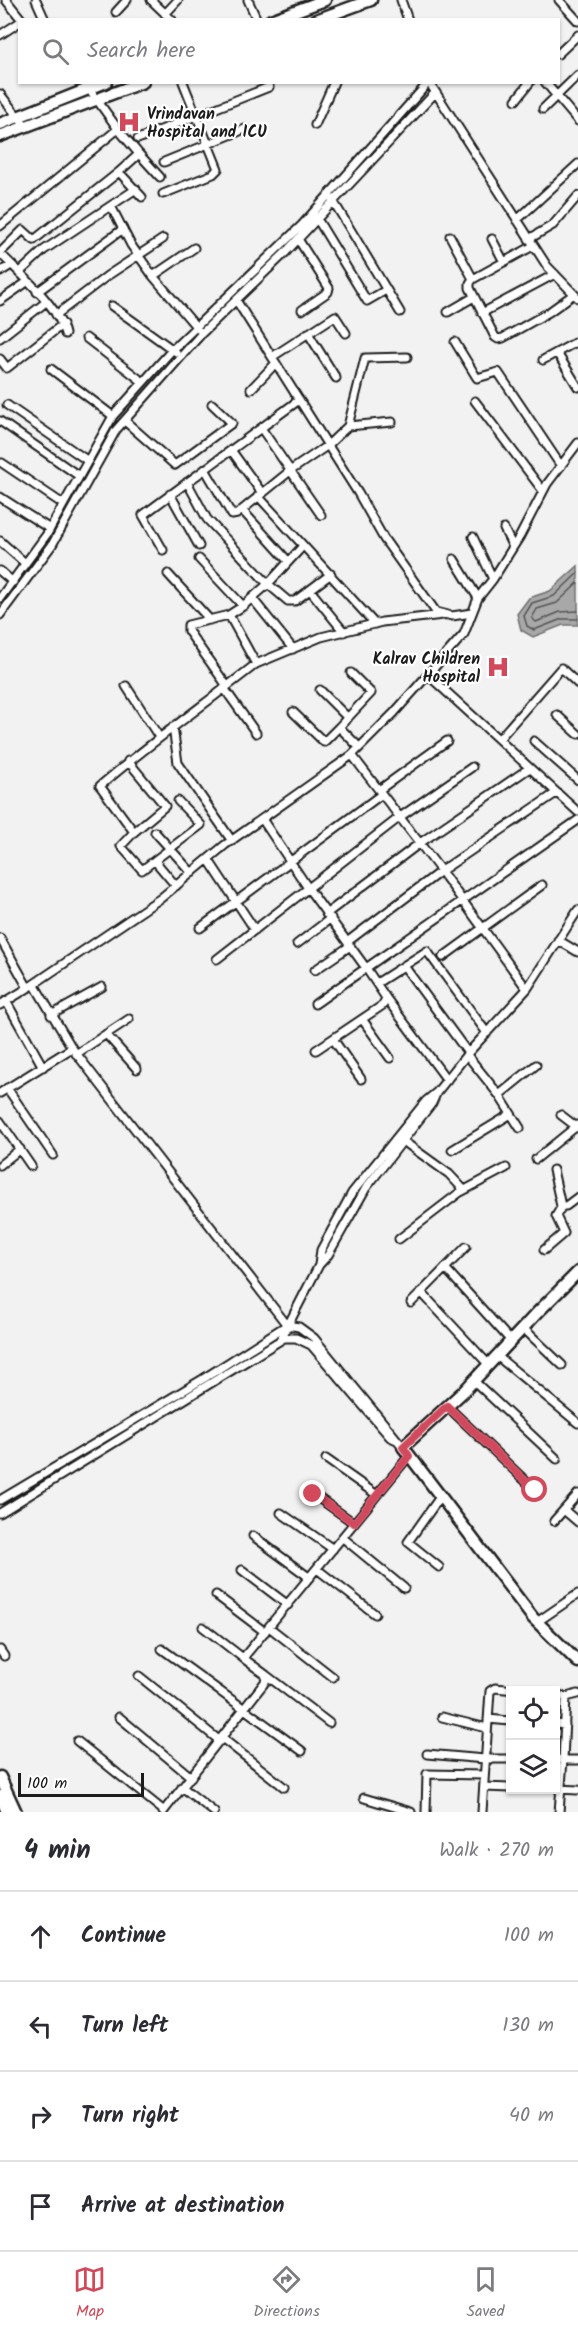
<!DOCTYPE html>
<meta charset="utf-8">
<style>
:root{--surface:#fff;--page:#f7f7f7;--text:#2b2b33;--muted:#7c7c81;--line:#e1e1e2;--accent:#d1495b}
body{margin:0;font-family:Kalam,sans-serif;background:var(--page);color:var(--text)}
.controls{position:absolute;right:18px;bottom:18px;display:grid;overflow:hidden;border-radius:0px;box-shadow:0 2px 4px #0004}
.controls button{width:54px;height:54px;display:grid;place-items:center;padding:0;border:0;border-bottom:2px solid var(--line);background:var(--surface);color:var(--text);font:30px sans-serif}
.scale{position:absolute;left:18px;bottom:15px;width:126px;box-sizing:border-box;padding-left:6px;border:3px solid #1c1c1c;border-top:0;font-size:16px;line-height:21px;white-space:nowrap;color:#1c1c1c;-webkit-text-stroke:4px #fff;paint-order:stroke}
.stop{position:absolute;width:18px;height:18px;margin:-14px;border:4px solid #d1495b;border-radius:50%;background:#fff}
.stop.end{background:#d1495b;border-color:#fff;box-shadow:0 2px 6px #0008}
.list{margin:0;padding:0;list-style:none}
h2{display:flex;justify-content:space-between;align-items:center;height:78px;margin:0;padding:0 24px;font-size:26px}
h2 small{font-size:20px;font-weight:400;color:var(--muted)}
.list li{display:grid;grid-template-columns:39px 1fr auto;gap:18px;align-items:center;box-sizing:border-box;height:90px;padding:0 24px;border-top:2px solid var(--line)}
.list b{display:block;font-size:22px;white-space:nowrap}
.list em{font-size:20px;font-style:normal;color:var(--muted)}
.icon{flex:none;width:33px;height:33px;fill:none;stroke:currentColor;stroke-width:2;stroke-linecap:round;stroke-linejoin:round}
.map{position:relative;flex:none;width:578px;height:1812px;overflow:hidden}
.search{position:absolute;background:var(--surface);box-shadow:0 2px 4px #0004;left:18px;right:18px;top:18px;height:66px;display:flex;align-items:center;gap:15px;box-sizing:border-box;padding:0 21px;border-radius:0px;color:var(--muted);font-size:22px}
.sheet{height:438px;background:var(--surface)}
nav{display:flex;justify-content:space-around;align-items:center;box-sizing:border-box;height:84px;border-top:2px solid var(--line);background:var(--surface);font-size:16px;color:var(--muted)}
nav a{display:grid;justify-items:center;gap:3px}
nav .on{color:var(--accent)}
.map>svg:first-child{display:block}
.water{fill:#a8a8a8;stroke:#707070;stroke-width:1.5}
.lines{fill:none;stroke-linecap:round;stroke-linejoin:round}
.shore{stroke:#545454;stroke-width:1.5}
.street-casing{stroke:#1c1c1c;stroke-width:11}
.secondary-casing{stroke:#1c1c1c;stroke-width:15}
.primary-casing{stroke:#1c1c1c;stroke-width:15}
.street{stroke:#fff;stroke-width:7}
.secondary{stroke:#fff;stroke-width:10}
.primary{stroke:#fff;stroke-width:10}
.route{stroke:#d1495b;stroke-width:8}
.labels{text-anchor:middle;stroke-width:4.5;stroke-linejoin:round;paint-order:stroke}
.poi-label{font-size:16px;font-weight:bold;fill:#1c1c1c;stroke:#fff;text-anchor:start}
</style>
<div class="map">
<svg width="578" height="1812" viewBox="0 0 578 1812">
<rect width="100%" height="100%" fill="#f2f2f2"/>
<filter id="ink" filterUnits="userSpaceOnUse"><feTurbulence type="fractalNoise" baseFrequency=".0167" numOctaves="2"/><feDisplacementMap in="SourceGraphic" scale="12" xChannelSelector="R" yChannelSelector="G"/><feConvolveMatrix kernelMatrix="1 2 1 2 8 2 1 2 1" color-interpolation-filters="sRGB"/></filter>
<g filter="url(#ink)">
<path class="water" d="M 578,566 L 578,625 L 563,625 L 533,637 L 521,630 L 517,614 L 529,598 L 550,591 Z"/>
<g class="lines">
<path class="shore" d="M 578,573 L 554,596 L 532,603 L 524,616 L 527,626 L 534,630 L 562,619 L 578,619
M 578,583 L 557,603 L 537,609 L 532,618 L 536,622 L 560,612 L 578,611"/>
<g class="street-casing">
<path id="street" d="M 6,0 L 22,20
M 36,0 L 45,20
M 151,0 L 172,20
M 248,0 L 257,20
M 401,0 L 408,20
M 559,0 L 578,21
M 116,12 L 127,0
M 165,14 L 178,0
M 0,35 L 20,22
M 558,54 L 578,35
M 84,82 L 118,129
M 429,82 L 547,266 L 578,298
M 545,82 L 578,121
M 0,94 L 26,127
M 516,100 L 530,82
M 543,109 L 578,75
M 315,125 L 334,82
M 138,139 L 269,87
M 139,154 L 160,177
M 164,162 L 245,129
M 163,194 L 213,174 L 218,169 L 183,82
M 332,199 L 400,312
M 111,206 L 131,245 L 153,276 L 198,329
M 316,217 L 367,301 L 386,290
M 517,220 L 578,164
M 0,226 L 118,129 L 139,154 L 119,172
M 450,236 L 473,279 L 533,246
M 298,239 L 329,288 L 328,292 L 302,310
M 492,239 L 504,262
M 529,239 L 553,225 L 578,196
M 0,253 L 23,230 L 34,240 L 119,172 L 142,197
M 0,253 C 20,274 59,306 65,334
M 0,272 L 11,265
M 19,273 L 44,250 L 136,189
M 153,276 L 194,248
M 473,279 L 470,283 L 470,288 L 495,337 L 498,339 L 503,338 L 549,312 L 574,294
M 37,292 L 123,229
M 236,300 L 358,493 L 384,539 L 436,612 L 452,616 L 472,613
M 0,301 L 27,282
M 112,306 L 176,352
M 448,312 L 474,297
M 482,313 L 555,274
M 56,315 L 107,276 L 163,239
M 308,333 L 336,378
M 0,338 L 46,302
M 86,338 L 143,382
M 455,342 L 477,378 L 498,372 L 561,466
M 557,353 L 578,387
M 272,357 L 335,316 L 346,333
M 0,359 L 7,368 L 63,324
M 543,360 L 578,341
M 51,369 L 113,416
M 251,389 L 276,363
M 475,401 L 543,491
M 7,405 L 88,461
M 0,421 L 79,476
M 125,421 L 175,465 L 232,423 L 212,404
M 348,426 L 392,422
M 261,428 L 321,515
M 231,450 L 262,493
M 2,463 L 63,504
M 205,469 L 232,515 L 237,514 L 290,471 L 328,445 L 348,426 L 365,358 L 407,357
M 187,482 L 207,519 L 268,584 L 288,601 L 295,601 L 331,574
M 170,494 L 199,546
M 258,496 L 375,624
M 0,497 L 50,529
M 242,510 L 288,561
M 504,529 L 513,547
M 473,537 L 493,579
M 0,541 L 25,563
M 302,547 L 268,584 L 243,606 L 229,615 L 256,664 L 321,637 L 382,622 L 443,615
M 163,550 L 143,515 L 299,400
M 199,559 L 243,606
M 454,559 L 478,598
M 0,571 L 13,582
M 168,574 L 210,620
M 310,590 L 344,632
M 0,598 L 47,534 L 113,416 L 172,350 L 302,225 L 429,82
M 252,598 L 293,649
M 0,615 L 52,545 L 116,430 L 202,333 L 285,253 L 435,93
M 351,673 L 371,693 L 339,727 L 359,747
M 428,675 L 578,812
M 126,686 L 159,737
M 227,686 L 188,631 L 188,625 L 229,615
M 224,688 L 256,733
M 320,690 L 348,718
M 293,712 L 324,742 L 339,727
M 557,715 L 578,734
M 173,727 L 178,763 L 232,841
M 499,739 L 561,668 L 578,684
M 534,741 L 578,780
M 352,755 L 441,871 L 527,989
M 128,761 L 165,806 L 134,832
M 379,790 L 447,741
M 178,801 L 201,825 L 142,870 L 121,846 L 134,832 L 100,786 C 150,743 204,705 256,664
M 262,819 L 308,888 L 366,968 L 578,820
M 155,832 L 192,873
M 208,859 L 255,930
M 155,861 L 176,886
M 326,914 L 420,843 L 528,769
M 200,928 L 382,794
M 0,938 L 28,988
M 558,940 L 578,952
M 347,942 L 441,871 L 556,793
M 297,944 L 331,918
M 443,957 L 542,885
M 217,959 L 400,817 L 472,767
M 404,966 L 468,1053
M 315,970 L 350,946
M 377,983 L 427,951 L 487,1033
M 34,984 L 72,1048 L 287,1325
M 386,998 L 447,1080
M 6,1001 L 43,1067
M 315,1004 L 366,968 L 386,998 L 383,1005 L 316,1050
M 0,1005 L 28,988 L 161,898 L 225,845 L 352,755 L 394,713 L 464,634 L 478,598 L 493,579 L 520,536 L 547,484 L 578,443
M 51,1015 L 102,987
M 362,1019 L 390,1058
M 106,1034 L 137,1069
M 333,1039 L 361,1079
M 76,1054 L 129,1019
M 467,1055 L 499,1095 L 520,1128
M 7,1088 L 53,1155
M 0,1093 L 72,1048
M 499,1095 L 536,1065
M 561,1115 L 578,1128
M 0,1121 L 31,1166
M 403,1141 L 449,1174 L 464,1190
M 452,1150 L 511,1114
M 536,1159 L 578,1125
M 0,1165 L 20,1149
M 553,1170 L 561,1206 L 566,1206 L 578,1197
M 399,1239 L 459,1193 L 506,1168
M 544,1250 L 564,1233 L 556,1216 L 562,1206
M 319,1265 L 321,1250 L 352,1193 L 426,1101 L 437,1092 L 468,1053 L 527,989 L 578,910
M 445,1268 L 511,1341
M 421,1292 L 489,1365
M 411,1303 L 466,1247
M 523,1328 L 562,1365
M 281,1339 L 319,1265 L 328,1255 L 366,1188 L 432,1103 L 436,1094
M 497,1356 L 578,1423
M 474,1381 L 557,1459
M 447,1406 L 535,1490
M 326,1459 L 377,1495
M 313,1494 L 354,1523
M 0,1500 L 203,1379 L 287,1325 L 299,1327 L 314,1338 L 403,1447
M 564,1510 L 578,1522
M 0,1513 L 284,1338 L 296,1338 L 311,1345 L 390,1437 L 397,1440
M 281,1513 L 333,1549
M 554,1521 L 578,1494
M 253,1536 L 310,1578
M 343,1538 L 404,1588
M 439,1567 L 408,1542 L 440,1497
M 317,1569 L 375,1614
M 242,1570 L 288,1605
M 216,1595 L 265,1632
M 537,1622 L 578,1594
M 203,1627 L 243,1658
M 269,1627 L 333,1677
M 162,1649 L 302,1751
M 0,1650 L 4,1656
M 266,1675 L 329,1723
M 139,1676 L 220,1741
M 556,1695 L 566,1697 L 563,1760 L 556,1759
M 566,1697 L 578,1694
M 119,1717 L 191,1777
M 442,1717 L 487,1728
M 488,1719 L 510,1721
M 556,1724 L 565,1725
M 222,1738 L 284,1787
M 77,1741 L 164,1811
M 427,1754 L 485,1759 L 510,1759
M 182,1787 L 214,1812
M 484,1787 L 510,1788
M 558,1789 L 578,1790
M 364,1798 L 411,1812
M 163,1812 L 265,1682 L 266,1675 L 243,1658 L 409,1456
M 426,1812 L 427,1774 L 484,1775
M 482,1812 L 490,1691 L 495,1688 L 515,1690
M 559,1812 L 563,1760 L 578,1760"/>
</g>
<g class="secondary-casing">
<path id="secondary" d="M 578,1272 L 538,1312 L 465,1390 L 403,1447 L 533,1618 L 578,1662
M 0,1777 L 16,1812
M 0,1796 L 7,1812"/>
</g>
<g class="primary-casing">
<path id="primary" d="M 271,20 L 325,0
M 316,20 L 371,0
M 0,124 L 106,82
M 0,136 L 143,82"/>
</g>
<use href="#street" class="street"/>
<use href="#secondary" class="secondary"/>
<use href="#primary" class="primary"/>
</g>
</g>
<g class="lines" filter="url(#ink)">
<path class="route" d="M 313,1494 L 354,1523 L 409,1456 L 403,1447 L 447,1406 L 535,1490"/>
</g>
<defs>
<g id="hospital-bare" transform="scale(1.8)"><path d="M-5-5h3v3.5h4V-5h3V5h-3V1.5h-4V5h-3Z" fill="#d1495b" stroke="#fff" stroke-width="2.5" paint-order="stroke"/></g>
</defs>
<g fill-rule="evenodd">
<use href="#hospital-bare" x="129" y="122"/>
<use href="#hospital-bare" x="498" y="667"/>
</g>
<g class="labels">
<g class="poi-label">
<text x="147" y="119">Vrindavan<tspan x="147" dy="18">Hospital and ICU</tspan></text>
<text x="480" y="664" text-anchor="end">Kalrav Children<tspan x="480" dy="18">Hospital</tspan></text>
</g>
</g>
</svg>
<div class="controls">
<button><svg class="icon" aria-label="locate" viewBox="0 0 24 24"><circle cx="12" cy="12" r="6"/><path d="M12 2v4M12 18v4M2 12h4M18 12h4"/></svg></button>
<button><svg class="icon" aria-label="layers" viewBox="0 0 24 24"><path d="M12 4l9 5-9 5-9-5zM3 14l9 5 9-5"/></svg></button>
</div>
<div class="scale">100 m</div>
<div class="stop" style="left:535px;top:1490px"></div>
<div class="stop end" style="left:313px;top:1494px"></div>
<div class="search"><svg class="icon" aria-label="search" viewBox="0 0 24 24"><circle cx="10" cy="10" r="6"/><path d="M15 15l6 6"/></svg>Search here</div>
</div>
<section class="sheet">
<h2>4 min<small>Walk · 270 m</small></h2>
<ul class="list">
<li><svg class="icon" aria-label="ahead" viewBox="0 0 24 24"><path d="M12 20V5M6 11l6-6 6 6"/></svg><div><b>Continue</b></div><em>100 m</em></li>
<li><svg class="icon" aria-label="left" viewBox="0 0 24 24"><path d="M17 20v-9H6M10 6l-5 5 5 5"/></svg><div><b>Turn left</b></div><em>130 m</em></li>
<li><svg class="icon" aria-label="right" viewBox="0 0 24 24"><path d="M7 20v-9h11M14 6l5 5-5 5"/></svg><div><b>Turn right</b></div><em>40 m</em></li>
<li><svg class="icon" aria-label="arrive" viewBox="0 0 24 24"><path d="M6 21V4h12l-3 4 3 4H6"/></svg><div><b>Arrive at destination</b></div></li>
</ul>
</section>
<nav>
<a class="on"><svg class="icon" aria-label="map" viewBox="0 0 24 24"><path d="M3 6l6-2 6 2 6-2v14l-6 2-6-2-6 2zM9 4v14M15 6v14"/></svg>Map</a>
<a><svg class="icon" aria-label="directions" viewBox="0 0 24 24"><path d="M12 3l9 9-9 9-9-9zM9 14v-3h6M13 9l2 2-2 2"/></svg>Directions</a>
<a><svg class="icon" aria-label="saved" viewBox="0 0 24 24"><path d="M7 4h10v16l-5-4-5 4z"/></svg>Saved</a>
</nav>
